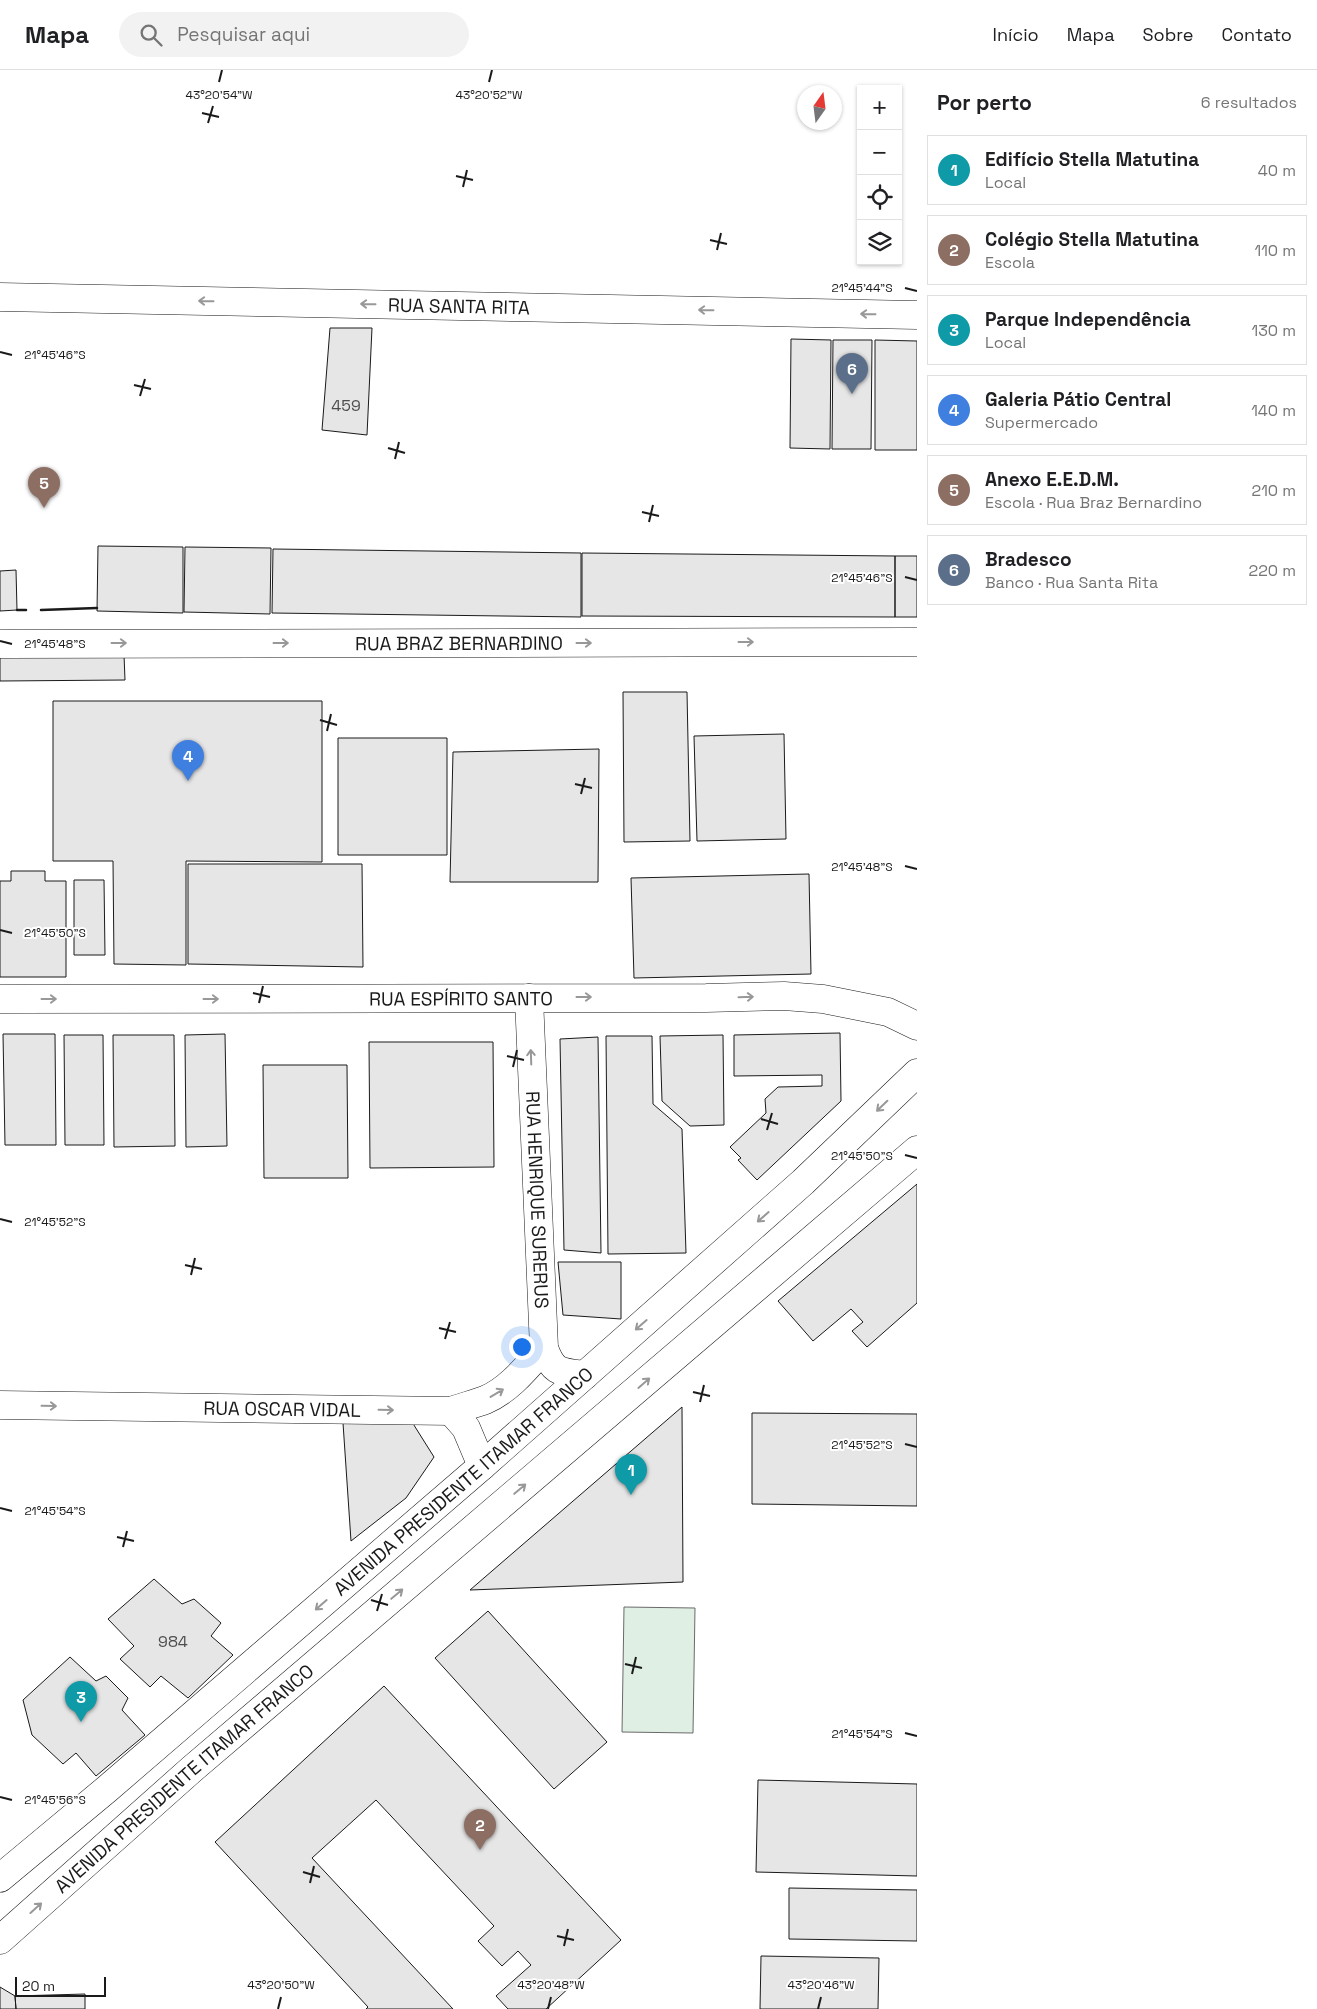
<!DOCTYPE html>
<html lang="pt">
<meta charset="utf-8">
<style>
:root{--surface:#fff;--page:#f2f2f2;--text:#202124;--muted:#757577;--line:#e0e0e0;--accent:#0b8043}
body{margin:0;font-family:"Space Grotesk",sans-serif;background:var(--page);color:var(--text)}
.controls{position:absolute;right:15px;top:15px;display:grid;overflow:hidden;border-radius:0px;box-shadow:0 1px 4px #0004}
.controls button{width:45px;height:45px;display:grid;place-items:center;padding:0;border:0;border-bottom:1px solid var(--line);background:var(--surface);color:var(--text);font:25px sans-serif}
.compass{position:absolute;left:797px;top:15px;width:45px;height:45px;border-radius:50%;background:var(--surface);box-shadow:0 1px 4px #0004;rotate:14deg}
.scale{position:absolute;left:15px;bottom:12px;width:91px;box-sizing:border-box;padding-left:5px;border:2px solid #1a1a1a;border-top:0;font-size:14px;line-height:18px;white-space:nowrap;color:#1a1a1a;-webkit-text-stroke:4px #fff;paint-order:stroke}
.you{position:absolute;left:521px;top:1276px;width:18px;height:18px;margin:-12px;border:4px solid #fff;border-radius:50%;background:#1a73e8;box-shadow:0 0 0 8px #1a73e833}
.badge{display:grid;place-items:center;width:32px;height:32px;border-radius:50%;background:var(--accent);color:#fff;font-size:16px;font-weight:700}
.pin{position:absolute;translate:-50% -41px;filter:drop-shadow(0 1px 2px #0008)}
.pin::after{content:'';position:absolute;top:26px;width:18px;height:15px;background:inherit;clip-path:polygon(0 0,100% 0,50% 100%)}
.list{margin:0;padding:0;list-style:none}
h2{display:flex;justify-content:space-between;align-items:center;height:65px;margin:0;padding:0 20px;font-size:21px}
h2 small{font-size:16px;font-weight:400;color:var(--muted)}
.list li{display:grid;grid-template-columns:32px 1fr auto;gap:15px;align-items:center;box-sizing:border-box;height:70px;margin:0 10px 10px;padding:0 10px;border:1px solid var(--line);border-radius:0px}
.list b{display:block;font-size:19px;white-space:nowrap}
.list p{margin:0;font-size:16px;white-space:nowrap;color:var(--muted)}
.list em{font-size:16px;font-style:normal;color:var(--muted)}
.icon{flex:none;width:28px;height:28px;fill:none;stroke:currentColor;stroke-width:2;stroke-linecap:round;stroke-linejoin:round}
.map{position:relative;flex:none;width:917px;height:1939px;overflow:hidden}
header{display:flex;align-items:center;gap:30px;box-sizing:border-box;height:70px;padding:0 25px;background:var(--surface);border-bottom:1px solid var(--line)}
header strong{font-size:24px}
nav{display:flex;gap:28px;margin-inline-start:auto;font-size:18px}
.search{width:350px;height:45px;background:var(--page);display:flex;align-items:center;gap:12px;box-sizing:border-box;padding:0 18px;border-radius:28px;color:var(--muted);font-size:19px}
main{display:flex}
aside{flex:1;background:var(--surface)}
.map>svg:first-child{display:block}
.green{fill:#e0efe3;stroke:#6a6a6a}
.building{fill:#e6e6e6;stroke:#1a1a1a}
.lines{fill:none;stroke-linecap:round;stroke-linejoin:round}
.minor-casing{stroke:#1a1a1a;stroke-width:29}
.tertiary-casing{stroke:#1a1a1a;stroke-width:29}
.primary-casing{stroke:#1a1a1a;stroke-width:29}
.minor{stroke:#fff;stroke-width:28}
.tertiary{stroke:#fff;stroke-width:28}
.primary{stroke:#fff;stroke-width:28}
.wall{stroke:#1a1a1a;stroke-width:2.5}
.oneway{stroke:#989898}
.ticks{fill:none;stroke:#1a1a1a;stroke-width:2}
.labels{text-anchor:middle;stroke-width:4;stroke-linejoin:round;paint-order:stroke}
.number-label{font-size:16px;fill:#4d4d4d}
.street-label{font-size:19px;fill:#1a1a1a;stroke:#fff}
.ticks-label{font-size:12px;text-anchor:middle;fill:#1a1a1a;stroke:#fff;stroke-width:4;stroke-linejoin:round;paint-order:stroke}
</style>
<header>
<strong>Mapa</strong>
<div class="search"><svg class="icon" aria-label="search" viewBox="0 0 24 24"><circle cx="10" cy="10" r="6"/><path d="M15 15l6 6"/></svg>Pesquisar aqui</div>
<nav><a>Início</a><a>Mapa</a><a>Sobre</a><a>Contato</a></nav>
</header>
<main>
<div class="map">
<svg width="917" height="1939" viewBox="0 0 917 1939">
<rect width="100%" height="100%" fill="#fff"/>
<path class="green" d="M 624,1537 L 695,1538 L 693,1663 L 622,1662 Z"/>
<path class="building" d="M 330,258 L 372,258 L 367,365 L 322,360 Z
M 791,269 L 831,270 L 830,379 L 790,378 Z
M 833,270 L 872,270 L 871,379 L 832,379 Z
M 875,270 L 917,271 L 917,380 L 875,380 Z
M 98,476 L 183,477 L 183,543 L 97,541 Z
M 185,477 L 271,478 L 270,544 L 184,542 Z
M 273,479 L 581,483 L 581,547 L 272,543 Z
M 582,483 L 895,486 L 895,547 L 582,546 Z
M 895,486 L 917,486 L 917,547 L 895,547 Z
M 16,500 L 17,540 L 0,541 L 0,501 Z
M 124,585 L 125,610 L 0,611 L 0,586 Z
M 623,622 L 687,622 L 690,771 L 624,772 Z
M 53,631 L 322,631 L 322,792 L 186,791 L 186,895 L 114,894 L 113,791 L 53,791 Z
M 784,664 L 786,769 L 697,771 L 694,666 Z
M 338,668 L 447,668 L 447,785 L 338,785 Z
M 599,679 L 598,812 L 450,812 L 453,682 Z
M 188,794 L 362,794 L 363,897 L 188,894 Z
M 11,801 L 45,801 L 45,811 L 66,811 L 66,907 L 0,907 L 0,811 L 11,811 Z
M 809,804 L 811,904 L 634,908 L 631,808 Z
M 74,810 L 104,810 L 105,885 L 74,885 Z
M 840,963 L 841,1031 L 757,1110 L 738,1090 L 741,1088 L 730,1077 L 766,1043 L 765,1029 L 778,1017 L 822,1016 L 822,1005 L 734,1006 L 734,965 Z
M 3,964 L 55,964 L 56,1075 L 5,1075 Z
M 225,964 L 227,1076 L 186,1077 L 185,965 Z
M 64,965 L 103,965 L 104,1075 L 65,1075 Z
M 113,965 L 174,965 L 175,1076 L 114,1077 Z
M 723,965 L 724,1055 L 690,1056 L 662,1031 L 660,966 Z
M 606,966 L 652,966 L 653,1034 L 682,1059 L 686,1183 L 608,1184 Z
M 598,967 L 601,1183 L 564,1180 L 560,969 Z
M 369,972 L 493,972 L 494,1097 L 370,1098 Z
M 263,995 L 347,995 L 348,1108 L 264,1108 Z
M 917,1114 L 917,1233 L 867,1277 L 852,1261 L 863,1252 L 851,1239 L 813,1271 L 778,1231 Z
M 558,1192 L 621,1192 L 621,1249 L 563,1245 Z
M 682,1337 L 683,1512 L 470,1520 Z
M 752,1343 L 917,1344 L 917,1436 L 752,1434 Z
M 412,1352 L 434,1387 L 406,1428 L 351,1471 L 343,1353 Z
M 154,1509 L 182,1534 L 194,1529 L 221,1553 L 211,1566 L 233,1585 L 188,1628 L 161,1606 L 150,1617 L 120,1589 L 134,1576 L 108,1549 Z
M 488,1541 L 607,1672 L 554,1719 L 435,1588 Z
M 70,1587 L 96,1611 L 106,1606 L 128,1628 L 122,1640 L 145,1665 L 96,1706 L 76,1683 L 63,1694 L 32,1665 L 23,1630 Z
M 384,1616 L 621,1870 L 546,1939 L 508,1939 L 496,1926 L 531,1895 L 518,1881 L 502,1896 L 478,1871 L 494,1856 L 376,1730 L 312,1788 L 453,1939 L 366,1939 L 368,1937 L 215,1772 Z
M 758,1710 L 917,1714 L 917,1806 L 756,1802 Z
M 789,1818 L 917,1820 L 917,1871 L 789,1869 Z
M 761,1886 L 879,1888 L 878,1939 L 760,1939 Z
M 0,1917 L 15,1926 L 16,1939 L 0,1939 Z
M 85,1924 L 85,1939 L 16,1939 L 15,1926 Z"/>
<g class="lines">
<g class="minor-casing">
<g id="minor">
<path id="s1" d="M 0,574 L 917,572"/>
<path id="s2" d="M 529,928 L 544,1278 C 553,1303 560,1302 585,1305"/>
<path id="s3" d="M 0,1335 L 451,1341 C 462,1337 474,1334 485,1330 C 509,1320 527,1297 544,1278"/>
<path d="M 451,1341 L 466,1358 L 482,1396"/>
</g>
</g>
<g class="tertiary-casing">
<g id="tertiary">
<path id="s4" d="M 0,227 L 917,245"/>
<path id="s5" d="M 0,929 L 706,928 L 784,926 L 823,929 L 888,942 L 917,956"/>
</g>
</g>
<g class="primary-casing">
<g id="primary">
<path id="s6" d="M 0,1808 L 107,1719 L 482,1396 L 803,1112 L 917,1003"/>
<path id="s7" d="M 0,1870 L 192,1699 L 917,1080"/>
</g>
</g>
<use href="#minor" class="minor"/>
<use href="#tertiary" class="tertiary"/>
<use href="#primary" class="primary"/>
<path class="wall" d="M 17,540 L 26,540
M 41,540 L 97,538"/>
</g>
<defs><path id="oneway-shaft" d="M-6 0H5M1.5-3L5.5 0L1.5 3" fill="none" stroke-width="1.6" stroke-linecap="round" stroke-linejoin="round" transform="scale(1.25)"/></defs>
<g class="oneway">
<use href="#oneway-shaft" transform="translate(206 231) rotate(-179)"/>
<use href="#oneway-shaft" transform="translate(368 234) rotate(-179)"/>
<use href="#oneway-shaft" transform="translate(706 240) rotate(-179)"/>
<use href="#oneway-shaft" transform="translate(868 244) rotate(-179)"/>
<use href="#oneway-shaft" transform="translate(746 572)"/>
<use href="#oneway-shaft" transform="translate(119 573)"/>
<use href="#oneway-shaft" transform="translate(281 573)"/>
<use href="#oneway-shaft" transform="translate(584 573)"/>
<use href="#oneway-shaft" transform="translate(584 927)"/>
<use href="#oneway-shaft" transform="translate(746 927) rotate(-2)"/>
<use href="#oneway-shaft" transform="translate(49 929)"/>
<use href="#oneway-shaft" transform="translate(211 929)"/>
<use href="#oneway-shaft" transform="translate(531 987) rotate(-92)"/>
<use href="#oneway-shaft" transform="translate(882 1036) rotate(136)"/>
<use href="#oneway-shaft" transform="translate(763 1147) rotate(139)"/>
<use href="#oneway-shaft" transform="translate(641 1255) rotate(139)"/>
<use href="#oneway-shaft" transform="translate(644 1313) rotate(-41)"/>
<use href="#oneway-shaft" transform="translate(497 1323) rotate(-31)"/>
<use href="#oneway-shaft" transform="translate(49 1336) rotate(1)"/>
<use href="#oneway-shaft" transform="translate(386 1340) rotate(1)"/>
<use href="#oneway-shaft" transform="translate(520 1419) rotate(-40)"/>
<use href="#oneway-shaft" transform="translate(397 1524) rotate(-40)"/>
<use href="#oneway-shaft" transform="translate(321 1535) rotate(139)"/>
<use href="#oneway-shaft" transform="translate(36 1838) rotate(-42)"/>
</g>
<path class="ticks" d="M 219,12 L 222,0M 489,12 L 492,0M 202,43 L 219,47M 208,53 L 213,36M 456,106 L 473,110M 463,117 L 467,100M 710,170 L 727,174M 717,180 L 721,163M 905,218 L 917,221M 0,282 L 12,285M 134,315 L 151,319M 140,326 L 145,309M 388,378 L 405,383M 395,389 L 399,372M 642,442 L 659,446M 649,452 L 653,435M 905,507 L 917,510M 0,571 L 12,574M 320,650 L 337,655M 327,661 L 331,644M 575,714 L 592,718M 581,724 L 585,708M 905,796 L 917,799M 0,860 L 12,863M 253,923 L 270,927M 259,933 L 263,916M 507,986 L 524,990M 513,997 L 517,980M 761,1049 L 778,1054M 767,1060 L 772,1043M 905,1085 L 917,1088M 0,1149 L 12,1152M 185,1195 L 202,1199M 191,1205 L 195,1188M 439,1258 L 456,1262M 445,1269 L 450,1252M 693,1322 L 710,1326M 700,1332 L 704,1315M 905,1374 L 917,1377M 0,1438 L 12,1441M 117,1467 L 134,1471M 123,1477 L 127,1461M 371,1530 L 388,1535M 377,1541 L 382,1524M 625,1594 L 642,1598M 632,1604 L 636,1587M 905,1663 L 917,1666M 0,1727 L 12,1730M 303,1802 L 320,1807M 310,1813 L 314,1796M 557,1866 L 574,1870M 564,1876 L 568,1859M 278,1939 L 281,1927M 548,1939 L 551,1927M 818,1939 L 821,1927"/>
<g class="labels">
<g class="number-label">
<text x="346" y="341">459</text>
<text x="173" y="1577">984</text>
</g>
<g class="street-label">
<text dy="7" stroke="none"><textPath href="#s4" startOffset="459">RUA SANTA RITA</textPath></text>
<text dy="7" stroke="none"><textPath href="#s1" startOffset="459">RUA BRAZ BERNARDINO</textPath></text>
<text dy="7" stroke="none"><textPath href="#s5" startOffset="461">RUA ESPÍRITO SANTO</textPath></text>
<text dy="7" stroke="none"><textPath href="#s2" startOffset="202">RUA HENRIQUE SURERUS</textPath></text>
<text dy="7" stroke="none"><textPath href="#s3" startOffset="282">RUA OSCAR VIDAL</textPath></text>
<text dy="7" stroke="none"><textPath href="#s6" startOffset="610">AVENIDA PRESIDENTE ITAMAR FRANCO</textPath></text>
<text dy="7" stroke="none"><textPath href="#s7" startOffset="245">AVENIDA PRESIDENTE ITAMAR FRANCO</textPath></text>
</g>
</g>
<g class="ticks-label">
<text x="219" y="29">43°20'54"W</text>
<text x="489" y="29">43°20'52"W</text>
<text x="862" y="222">21°45'44"S</text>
<text x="55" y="289">21°45'46"S</text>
<text x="862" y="512">21°45'46"S</text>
<text x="55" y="578">21°45'48"S</text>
<text x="862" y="801">21°45'48"S</text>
<text x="55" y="867">21°45'50"S</text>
<text x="862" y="1090">21°45'50"S</text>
<text x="55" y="1156">21°45'52"S</text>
<text x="862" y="1379">21°45'52"S</text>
<text x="55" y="1445">21°45'54"S</text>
<text x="862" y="1668">21°45'54"S</text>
<text x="55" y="1734">21°45'56"S</text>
<text x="281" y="1919">43°20'50"W</text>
<text x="551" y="1919">43°20'48"W</text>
<text x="821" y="1919">43°20'46"W</text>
</g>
</svg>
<div class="controls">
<button>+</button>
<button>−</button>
<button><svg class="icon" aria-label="locate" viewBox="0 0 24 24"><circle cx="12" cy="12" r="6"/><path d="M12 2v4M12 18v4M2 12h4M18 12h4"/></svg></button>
<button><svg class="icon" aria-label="layers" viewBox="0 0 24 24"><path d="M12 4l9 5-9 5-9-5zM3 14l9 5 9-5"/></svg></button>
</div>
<svg class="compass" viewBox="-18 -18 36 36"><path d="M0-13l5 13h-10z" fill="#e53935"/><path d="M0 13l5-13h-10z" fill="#757577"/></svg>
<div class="scale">20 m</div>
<div class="you"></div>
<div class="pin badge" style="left:631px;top:1425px;background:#0f9aa8">1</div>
<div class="pin badge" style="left:480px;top:1780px;background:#8d6e63">2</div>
<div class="pin badge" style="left:81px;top:1652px;background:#0f9aa8">3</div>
<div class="pin badge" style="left:188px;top:711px;background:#3f7fe0">4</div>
<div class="pin badge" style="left:44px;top:438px;background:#8d6e63">5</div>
<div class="pin badge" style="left:852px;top:324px;background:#5c6f8a">6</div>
</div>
<aside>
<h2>Por perto<small>6 resultados</small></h2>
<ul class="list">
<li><span class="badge" style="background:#0f9aa8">1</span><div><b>Edifício Stella Matutina</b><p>Local</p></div><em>40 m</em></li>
<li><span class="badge" style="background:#8d6e63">2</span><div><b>Colégio Stella Matutina</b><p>Escola</p></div><em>110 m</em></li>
<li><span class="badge" style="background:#0f9aa8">3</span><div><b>Parque Independência</b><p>Local</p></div><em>130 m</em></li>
<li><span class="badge" style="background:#3f7fe0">4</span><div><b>Galeria Pátio Central</b><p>Supermercado</p></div><em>140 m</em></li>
<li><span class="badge" style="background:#8d6e63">5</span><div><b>Anexo E.E.D.M.</b><p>Escola · Rua Braz Bernardino</p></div><em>210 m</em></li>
<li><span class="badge" style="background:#5c6f8a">6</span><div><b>Bradesco</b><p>Banco · Rua Santa Rita</p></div><em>220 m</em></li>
</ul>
</aside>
</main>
